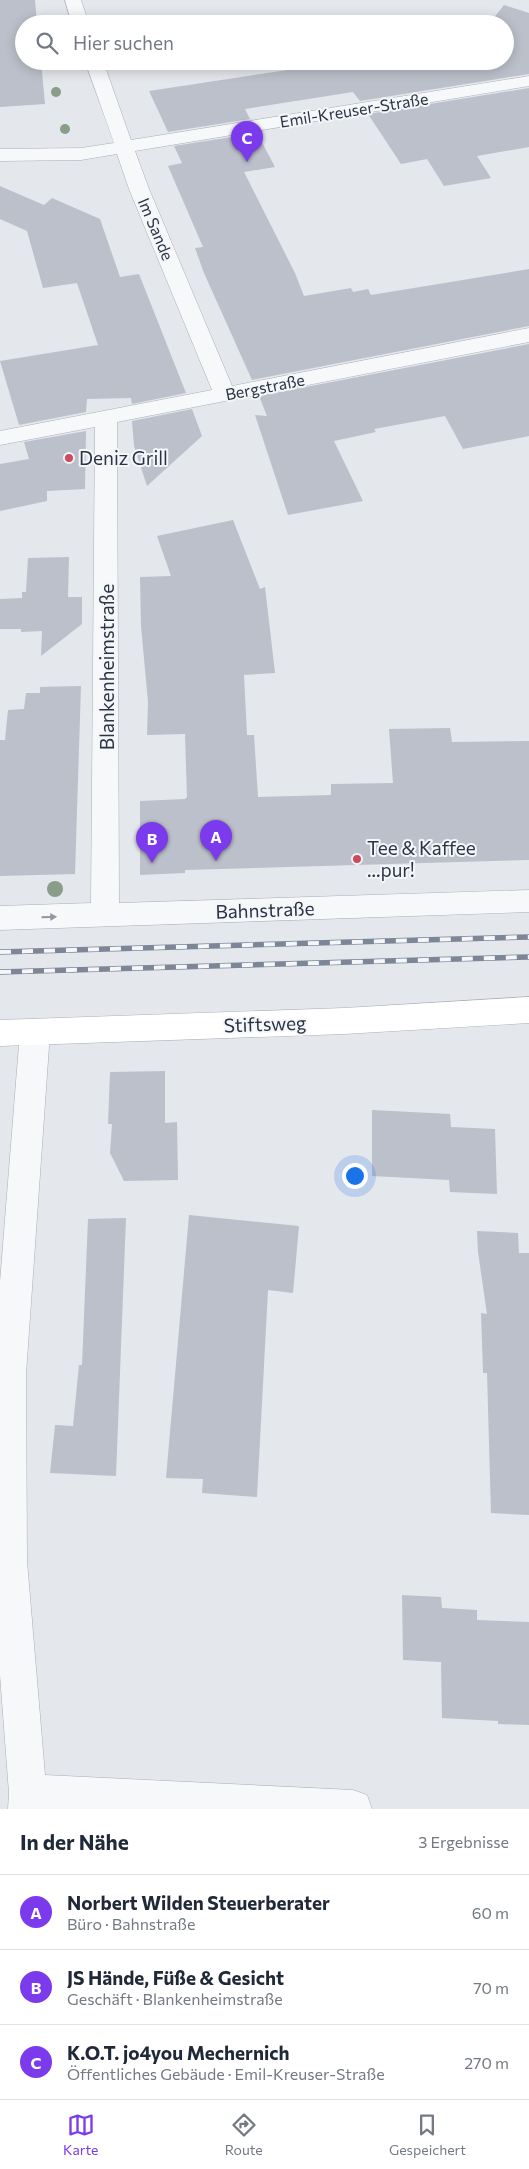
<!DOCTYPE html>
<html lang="de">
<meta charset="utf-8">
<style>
:root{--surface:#fff;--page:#f6f6f7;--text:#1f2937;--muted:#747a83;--line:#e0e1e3;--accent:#7c3aed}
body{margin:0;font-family:Commissioner,sans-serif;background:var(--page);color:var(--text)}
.you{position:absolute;left:354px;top:1175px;width:18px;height:18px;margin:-12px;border:4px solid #fff;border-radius:50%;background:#1a73e8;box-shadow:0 0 0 8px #1a73e833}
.badge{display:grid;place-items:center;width:32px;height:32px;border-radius:50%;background:var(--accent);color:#fff;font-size:16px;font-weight:700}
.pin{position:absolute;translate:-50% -41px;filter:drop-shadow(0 1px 2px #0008)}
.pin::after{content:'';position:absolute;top:26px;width:18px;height:15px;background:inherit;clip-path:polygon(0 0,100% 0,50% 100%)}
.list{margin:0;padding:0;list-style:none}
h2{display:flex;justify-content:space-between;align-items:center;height:65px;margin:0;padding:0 20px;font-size:21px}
h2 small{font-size:16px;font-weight:400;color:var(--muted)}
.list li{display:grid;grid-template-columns:32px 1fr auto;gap:15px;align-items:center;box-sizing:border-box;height:75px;padding:0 20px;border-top:1px solid var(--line)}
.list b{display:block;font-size:19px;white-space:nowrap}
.list p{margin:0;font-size:16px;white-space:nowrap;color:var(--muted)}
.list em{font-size:16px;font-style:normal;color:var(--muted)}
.icon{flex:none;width:28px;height:28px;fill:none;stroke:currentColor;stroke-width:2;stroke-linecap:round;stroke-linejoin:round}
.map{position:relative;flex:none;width:529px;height:1809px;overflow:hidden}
.search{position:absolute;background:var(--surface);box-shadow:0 2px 12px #0003;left:15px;right:15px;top:15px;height:55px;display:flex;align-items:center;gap:12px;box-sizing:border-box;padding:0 18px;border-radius:28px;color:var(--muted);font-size:19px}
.sheet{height:290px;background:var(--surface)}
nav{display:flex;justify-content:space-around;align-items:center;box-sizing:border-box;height:70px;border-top:1px solid var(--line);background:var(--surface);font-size:14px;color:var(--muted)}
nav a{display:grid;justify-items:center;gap:2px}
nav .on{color:var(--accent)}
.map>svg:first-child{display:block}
.building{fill:#bbc0ca}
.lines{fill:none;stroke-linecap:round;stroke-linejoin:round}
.street-casing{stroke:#a9aeb7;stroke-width:1}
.secondary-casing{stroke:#a9aeb7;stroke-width:1}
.path{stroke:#c2c5cb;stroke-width:2;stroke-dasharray:2.5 2.5;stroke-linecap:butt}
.street{fill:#f7f8fa;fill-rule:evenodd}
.secondary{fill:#fff;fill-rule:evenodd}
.rail-casing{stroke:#7d8696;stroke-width:5.5}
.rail{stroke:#f4f6f9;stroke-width:4;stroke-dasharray:11;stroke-linecap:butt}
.tree{fill:#899d89}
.oneway{fill:#9196a0}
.poi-dot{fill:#d1495b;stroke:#f4f6f9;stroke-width:2}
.labels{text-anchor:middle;stroke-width:4;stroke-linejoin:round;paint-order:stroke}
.far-street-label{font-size:16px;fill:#2b3445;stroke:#f4f6f9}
.poi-label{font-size:19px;fill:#2b3445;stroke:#f4f6f9;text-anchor:start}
.street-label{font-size:19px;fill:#2b3445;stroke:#f4f6f9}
</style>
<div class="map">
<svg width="529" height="1809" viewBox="0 0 529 1809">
<rect width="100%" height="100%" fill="#e4e7ec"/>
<path class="building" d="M 0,0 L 35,0 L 37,24 L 24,24 L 24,61 L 41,61 L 45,104 L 0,107 Z
M 504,5 L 529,13 L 529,74 L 360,101 L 353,92 L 245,109 L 250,119 L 168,132 L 149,91 L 334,63 L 333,61 L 505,61 L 505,24 L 489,24 Z
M 529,88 L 529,147 L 477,156 L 491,178 L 444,186 L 427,159 L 401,164 L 368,114 Z
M 257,133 L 275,167 L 244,172 L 295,273 L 304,296 L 351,288 L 353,292 L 368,289 L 371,295 L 529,269 L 529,326 L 252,380 L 204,273 L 195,248 L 203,247 L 168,166 L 182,163 L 174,146 Z
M 0,186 L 44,205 L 52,198 L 100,219 L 120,277 L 139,274 L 186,393 L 132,404 L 131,398 L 87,399 L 86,412 L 19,425 L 0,361 L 98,345 L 77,283 L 43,288 L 27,231 L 0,219 Z
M 529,344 L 529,436 L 463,449 L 445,416 L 374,429 L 376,432 L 334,441 L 363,501 L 288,515 L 255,415 L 267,416 L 259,396 Z
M 192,409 L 202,436 L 147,486 L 134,446 L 132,421 Z
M 86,431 L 85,489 L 47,491 L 47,501 L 0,511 L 0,464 L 29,459 L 24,442 Z
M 233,520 L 260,589 L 265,587 L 275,673 L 244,675 L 247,735 L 254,735 L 258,797 L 331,795 L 331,784 L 393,783 L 389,729 L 450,728 L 452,742 L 529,741 L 529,860 L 185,870 L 185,873 L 140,875 L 140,801 L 185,799 L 187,797 L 185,734 L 147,735 L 148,702 L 141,626 L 140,577 L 171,576 L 157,536 Z
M 69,557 L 68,597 L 82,597 L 82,624 L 41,656 L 42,631 L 21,632 L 21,629 L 0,629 L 0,599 L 22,598 L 22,592 L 26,592 L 28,558 Z
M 81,686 L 75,874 L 0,876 L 0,740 L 5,740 L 8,710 L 24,709 L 26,693 L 40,693 L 40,687 Z
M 165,1071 L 165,1123 L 177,1122 L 178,1180 L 124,1181 L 110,1153 L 112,1124 L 108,1124 L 110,1072 Z
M 372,1110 L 450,1114 L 451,1127 L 495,1129 L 497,1194 L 450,1192 L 449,1180 L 372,1176 Z
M 189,1215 L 299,1226 L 293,1293 L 268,1290 L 257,1497 L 202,1493 L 203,1479 L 166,1478 Z
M 126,1218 L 116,1476 L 50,1473 L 55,1425 L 73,1426 L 79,1365 L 82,1365 L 88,1219 Z
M 477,1231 L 518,1233 L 519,1253 L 529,1253 L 529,1515 L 491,1513 L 487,1373 L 483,1373 L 481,1313 L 487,1314 L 478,1252 Z
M 402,1595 L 441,1597 L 442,1608 L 477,1610 L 477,1620 L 529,1622 L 529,1725 L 498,1724 L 498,1721 L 442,1718 L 441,1662 L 403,1660 Z"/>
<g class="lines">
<g class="street-casing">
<path id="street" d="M 65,0 L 81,0 L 89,24 L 72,24 Z
M 85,61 L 103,61 L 131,140 L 529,76 L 529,86 L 135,151 L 149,189 L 232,386 L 529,328 L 529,342 L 117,422 L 119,903 L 529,890 L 529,912 L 0,930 L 0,906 L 91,903 L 95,427 L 0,445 L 0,431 L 212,390 L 129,189 L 117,154 L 81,160 L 0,161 L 0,149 L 81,148 L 114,143 Z
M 35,1019 L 45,1023 L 50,1032 L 26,1374 L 27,1561 L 45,1775 L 353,1790 L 367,1795 L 372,1809 L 8,1809 L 9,1793 L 0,1675 L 0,1282 L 20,1032 L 25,1023 Z"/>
</g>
<g class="secondary-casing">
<path id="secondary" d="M 529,997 L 529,1023 L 344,1034 L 0,1046 L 0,1020 L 344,1008 Z"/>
</g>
<path class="path" d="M 35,64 L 59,61"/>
<use href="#street" class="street"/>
<use href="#secondary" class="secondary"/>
<g class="rail-casing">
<path id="rail" d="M 0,952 L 529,937
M 0,972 L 529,957"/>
</g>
<use href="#rail" class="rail"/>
</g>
<g class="tree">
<circle cx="56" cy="92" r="5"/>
<circle cx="65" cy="129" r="5"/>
<circle cx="55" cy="889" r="8"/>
</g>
<defs><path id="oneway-solid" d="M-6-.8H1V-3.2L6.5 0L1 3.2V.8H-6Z" transform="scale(1.25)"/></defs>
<use class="oneway" href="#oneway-solid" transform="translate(49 917) rotate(-1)"/>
<g class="poi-dot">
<circle cx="69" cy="458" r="5"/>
<circle cx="357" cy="859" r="5"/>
</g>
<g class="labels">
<g class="far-street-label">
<text transform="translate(354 110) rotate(-9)" y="6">Emil-Kreuser-Straße</text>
<text transform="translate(156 229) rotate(67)" y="6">Im Sande</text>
<text transform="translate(265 387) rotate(-11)" y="6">Bergstraße</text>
</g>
<g class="poi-label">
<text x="79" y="465">Deniz Grill</text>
<text x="367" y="855">Tee &amp; Kaffee<tspan x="367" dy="22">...pur!</tspan></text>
</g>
<g class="street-label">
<text transform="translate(107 667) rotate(-90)" y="7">Blankenheimstraße</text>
<text transform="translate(265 910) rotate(-2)" y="7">Bahnstraße</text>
<text transform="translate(265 1024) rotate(-2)" y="7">Stiftsweg</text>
</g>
</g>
</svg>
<div class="you"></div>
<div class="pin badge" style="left:216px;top:861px">A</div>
<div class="pin badge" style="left:152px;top:863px">B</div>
<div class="pin badge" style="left:247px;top:162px">C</div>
<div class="search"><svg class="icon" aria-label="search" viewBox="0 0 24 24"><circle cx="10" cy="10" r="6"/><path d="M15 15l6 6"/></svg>Hier suchen</div>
</div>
<section class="sheet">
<h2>In der Nähe<small>3 Ergebnisse</small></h2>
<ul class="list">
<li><span class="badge">A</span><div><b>Norbert Wilden Steuerberater</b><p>Büro · Bahnstraße</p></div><em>60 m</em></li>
<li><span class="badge">B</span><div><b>JS Hände, Füße &amp; Gesicht</b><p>Geschäft · Blankenheimstraße</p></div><em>70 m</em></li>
<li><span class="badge">C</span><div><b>K.O.T. jo4you Mechernich</b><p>Öffentliches Gebäude · Emil-Kreuser-Straße</p></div><em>270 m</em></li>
</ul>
</section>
<nav>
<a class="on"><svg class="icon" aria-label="map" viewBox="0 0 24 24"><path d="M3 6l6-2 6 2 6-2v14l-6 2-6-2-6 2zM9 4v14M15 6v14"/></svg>Karte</a>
<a><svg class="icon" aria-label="directions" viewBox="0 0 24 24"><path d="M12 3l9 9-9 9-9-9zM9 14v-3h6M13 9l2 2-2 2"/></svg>Route</a>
<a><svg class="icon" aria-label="saved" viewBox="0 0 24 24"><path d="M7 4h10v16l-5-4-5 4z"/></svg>Gespeichert</a>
</nav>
